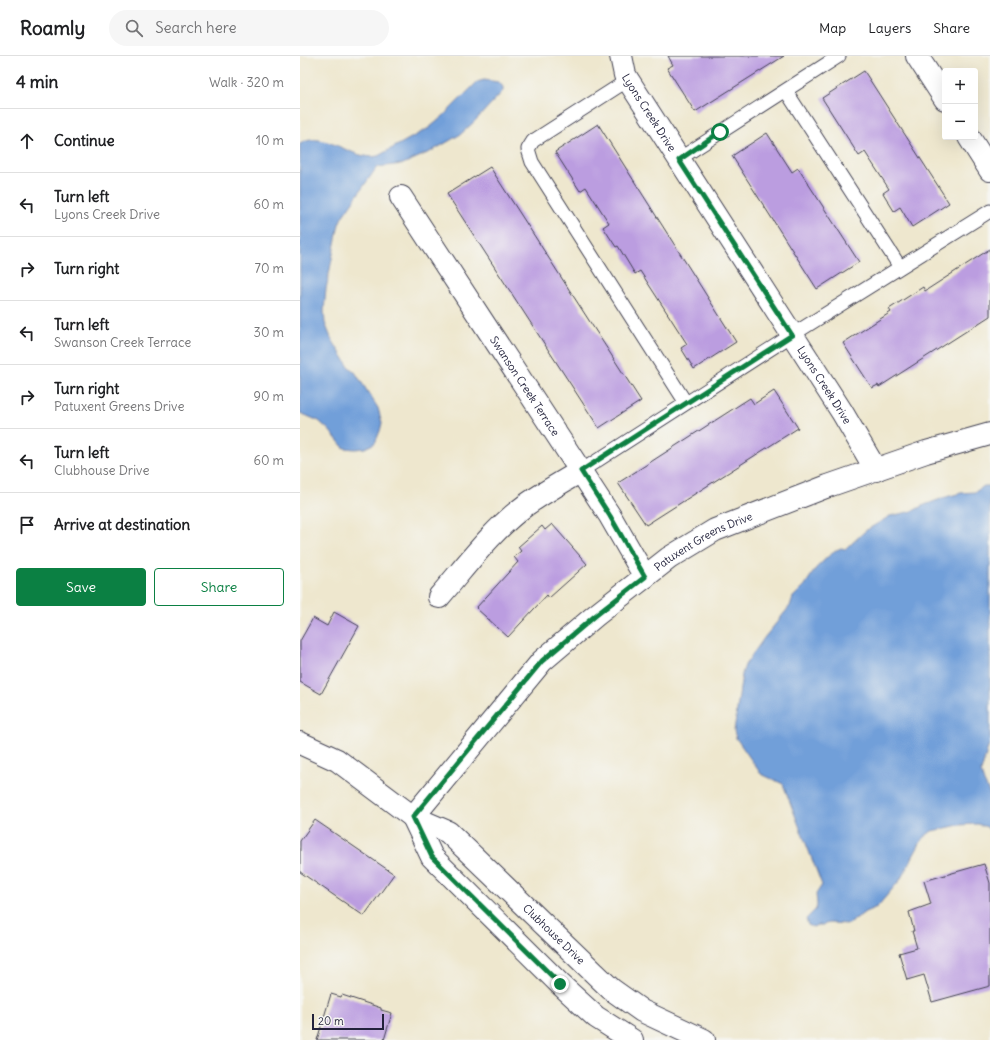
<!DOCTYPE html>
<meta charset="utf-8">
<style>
:root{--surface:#fff;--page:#f6f6f6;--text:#202124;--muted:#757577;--line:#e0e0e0;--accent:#0b8043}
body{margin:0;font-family:Delius,sans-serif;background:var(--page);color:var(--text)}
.controls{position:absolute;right:12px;top:12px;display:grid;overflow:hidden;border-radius:4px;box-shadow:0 4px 16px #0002}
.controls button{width:36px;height:36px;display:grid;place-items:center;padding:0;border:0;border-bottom:1px solid var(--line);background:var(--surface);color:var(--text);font:20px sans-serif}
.scale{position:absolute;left:12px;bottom:10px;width:72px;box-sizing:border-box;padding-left:4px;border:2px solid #22223b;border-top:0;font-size:11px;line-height:14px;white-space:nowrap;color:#22223b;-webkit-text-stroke:3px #f6f6f2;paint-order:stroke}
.stop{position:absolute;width:12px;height:12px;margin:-9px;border:3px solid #0b8043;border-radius:50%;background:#fff}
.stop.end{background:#0b8043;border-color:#fff;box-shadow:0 1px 4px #0008}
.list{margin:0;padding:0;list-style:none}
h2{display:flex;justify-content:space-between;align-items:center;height:52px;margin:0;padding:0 16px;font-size:17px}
h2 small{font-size:13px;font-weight:400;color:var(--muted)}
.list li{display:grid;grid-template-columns:26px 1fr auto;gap:12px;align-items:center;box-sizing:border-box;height:64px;padding:0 16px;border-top:1px solid var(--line)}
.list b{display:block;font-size:15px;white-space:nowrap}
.list p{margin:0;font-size:13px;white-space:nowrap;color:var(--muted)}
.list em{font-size:13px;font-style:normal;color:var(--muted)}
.actions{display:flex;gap:8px;padding:12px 16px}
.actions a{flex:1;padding:9px 0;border:1px solid var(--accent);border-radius:4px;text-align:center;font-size:14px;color:var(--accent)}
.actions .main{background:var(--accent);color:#fff}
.icon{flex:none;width:22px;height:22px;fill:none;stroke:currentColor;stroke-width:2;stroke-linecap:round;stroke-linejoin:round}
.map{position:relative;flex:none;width:690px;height:984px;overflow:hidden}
header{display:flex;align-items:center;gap:24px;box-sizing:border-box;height:56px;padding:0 20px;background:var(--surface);border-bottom:1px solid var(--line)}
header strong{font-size:19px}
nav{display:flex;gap:22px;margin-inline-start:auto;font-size:14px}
.search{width:280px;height:36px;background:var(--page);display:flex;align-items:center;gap:10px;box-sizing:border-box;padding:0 14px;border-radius:22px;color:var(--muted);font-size:15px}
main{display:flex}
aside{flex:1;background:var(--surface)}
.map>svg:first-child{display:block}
.water{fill:#719fd9;stroke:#4a608a}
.building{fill:#bb9de0}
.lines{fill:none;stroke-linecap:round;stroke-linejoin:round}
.lane-casing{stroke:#414051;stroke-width:15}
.street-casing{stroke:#414051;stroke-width:24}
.lane{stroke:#fff;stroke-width:13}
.street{stroke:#fff;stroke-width:22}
.route{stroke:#0b8043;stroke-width:5}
.labels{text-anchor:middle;stroke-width:3;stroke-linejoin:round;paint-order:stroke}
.street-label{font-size:11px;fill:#22223b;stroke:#f6f6f2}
</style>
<header>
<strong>Roamly</strong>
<div class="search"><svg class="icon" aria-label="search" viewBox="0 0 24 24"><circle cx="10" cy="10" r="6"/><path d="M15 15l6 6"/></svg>Search here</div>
<nav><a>Map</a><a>Layers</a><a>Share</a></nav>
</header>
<main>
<aside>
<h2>4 min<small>Walk · 320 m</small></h2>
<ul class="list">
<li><svg class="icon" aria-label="ahead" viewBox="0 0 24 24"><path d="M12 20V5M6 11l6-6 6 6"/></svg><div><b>Continue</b></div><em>10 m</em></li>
<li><svg class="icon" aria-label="left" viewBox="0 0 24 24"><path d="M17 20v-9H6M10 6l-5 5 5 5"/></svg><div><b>Turn left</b><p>Lyons Creek Drive</p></div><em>60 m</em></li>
<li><svg class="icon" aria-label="right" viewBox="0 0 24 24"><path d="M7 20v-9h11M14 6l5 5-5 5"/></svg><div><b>Turn right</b></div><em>70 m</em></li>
<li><svg class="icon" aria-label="left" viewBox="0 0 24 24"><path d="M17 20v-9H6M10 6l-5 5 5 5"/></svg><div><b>Turn left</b><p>Swanson Creek Terrace</p></div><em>30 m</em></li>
<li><svg class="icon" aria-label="right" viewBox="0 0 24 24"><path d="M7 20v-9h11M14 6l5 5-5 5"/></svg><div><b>Turn right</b><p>Patuxent Greens Drive</p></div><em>90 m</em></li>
<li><svg class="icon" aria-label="left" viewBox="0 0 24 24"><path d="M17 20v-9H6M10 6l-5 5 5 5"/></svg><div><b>Turn left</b><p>Clubhouse Drive</p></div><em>60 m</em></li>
<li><svg class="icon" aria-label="arrive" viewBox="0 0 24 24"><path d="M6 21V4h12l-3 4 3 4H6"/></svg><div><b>Arrive at destination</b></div></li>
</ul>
<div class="actions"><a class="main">Save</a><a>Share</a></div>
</aside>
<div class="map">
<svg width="690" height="984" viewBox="0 0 690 984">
<rect width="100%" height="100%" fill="#f6f6f2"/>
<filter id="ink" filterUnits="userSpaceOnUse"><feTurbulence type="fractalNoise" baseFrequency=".025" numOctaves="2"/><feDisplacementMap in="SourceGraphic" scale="8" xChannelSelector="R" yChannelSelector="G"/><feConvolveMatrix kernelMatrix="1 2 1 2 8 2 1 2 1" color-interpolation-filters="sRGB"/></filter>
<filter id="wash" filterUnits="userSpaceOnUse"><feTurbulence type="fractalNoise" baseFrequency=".012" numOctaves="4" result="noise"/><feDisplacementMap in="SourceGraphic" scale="16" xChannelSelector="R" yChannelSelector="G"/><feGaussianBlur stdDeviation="0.9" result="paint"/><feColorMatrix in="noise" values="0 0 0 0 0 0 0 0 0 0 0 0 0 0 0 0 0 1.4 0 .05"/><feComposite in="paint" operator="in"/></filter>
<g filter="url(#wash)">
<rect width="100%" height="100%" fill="#eee7ce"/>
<path class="water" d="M 184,24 L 199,26 L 203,31 L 203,35 L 175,65 L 161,78 L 132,95 L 103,108 L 77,111 L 42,161 L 39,168 L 26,233 L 24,255 L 25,267 L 31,282 L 49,311 L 55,316 L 78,352 L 82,367 L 80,375 L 75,387 L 65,392 L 55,393 L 44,392 L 29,374 L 19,365 L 0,357 L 0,88 C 25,72 52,106 78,100 L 129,72 L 142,61 L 177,26 Z
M 684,430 L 690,430 L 690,684 L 681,716 L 684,726 L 690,738 L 690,775 L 687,771 L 677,768 L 659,769 L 632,775 L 623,782 L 600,824 L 577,851 L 565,856 L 549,868 L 529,867 L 522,869 L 517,869 L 513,871 L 508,869 L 506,863 L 516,853 L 517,849 L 516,838 L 522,829 L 483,728 L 461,718 L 436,682 L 434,675 L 442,618 L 445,609 L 464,582 L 490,550 L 493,541 L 505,529 L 516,512 L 534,495 L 541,492 L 546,493 L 565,475 L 590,460 L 613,455 L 622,450 L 646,441 L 661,437 L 675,436 Z"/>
<g id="blocks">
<path class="building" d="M 368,0 L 484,0 L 395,56 L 367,12 L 373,9 Z
M 564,15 L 649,147 L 612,171 L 600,151 L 594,155 L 583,137 L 589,133 L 578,116 L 565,96 L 559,100 L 522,42 Z
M 298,68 L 436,286 L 394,313 L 381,292 L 387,288 L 364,252 L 340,215 L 335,218 L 318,190 L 316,191 L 303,171 L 309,167 L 286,131 L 280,135 L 255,96 Z
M 467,77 L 492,116 L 498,112 L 559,206 L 517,233 L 432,100 Z
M 190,111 L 341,345 L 299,372 L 147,138 Z
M 690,193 L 690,260 L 579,331 L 578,329 L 572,332 L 543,287 L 591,256 L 589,253 L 623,231 L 625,235 Z
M 474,335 L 498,372 L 346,469 L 318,427 L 450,342 L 454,348 Z
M 252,468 L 287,508 L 249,542 L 247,539 L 208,581 L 176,552 L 218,506 L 214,501 L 221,495 L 218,491 L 242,470 L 245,474 Z
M 34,556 L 59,570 L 21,638 L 0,626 L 0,585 L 13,562 L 27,570 Z
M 15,764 L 94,818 L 64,860 L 0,816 L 0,785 Z
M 684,808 L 690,827 L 690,930 L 632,946 L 624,919 L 607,924 L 599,897 L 617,892 L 612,875 L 614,875 L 609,856 L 631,848 L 624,825 Z
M 31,938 L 41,941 L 42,939 L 81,952 L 81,954 L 92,957 L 84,984 L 17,984 Z"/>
</g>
</g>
<g filter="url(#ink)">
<use href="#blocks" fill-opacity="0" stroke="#414051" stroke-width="1"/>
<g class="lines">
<g class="lane-casing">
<path id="lane" d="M 328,24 L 233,85 L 228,93 L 232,106 L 386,347
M 486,35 L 600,211
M 379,103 L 539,0
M 281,415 L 492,279 L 690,155"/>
</g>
<g class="street-casing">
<g id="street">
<path id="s1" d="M 321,0 L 325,19 L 328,24 L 542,356 L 576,414"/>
<path d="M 617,0 L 645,43"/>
<path d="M 669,81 L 690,114"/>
<path id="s2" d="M 101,141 L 310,460 L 345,521"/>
<path d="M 139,541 C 166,510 192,474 226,449 C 243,437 262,426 281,415"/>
<path id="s3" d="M 0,687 L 37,704 L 113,761 L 148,776 L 311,933 L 342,955 L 404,984"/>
<path id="s4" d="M 113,761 L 242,605 L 295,560 L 369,502 L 415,474 L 528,430 L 626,396 L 690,378"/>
<path d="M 113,761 L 132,801 L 260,928 L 296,961 L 332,984"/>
</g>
</g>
<use href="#lane" class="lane"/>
<use href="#street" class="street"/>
</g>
</g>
<g class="lines" filter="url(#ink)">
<path class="route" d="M 260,928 L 132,801 L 113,761 L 242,605 L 295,560 L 345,521 L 310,460 L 281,415 L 492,279 L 379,104 L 420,76"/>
</g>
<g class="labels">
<g class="street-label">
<text dy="4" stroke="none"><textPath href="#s1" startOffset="64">Lyons Creek Drive</textPath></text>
<text dy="4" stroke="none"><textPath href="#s1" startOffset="388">Lyons Creek Drive</textPath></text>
<text dy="4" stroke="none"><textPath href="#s2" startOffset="226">Swanson Creek Terrace</textPath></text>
<text dy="4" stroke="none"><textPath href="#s4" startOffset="404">Patuxent Greens Drive</textPath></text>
<text dy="4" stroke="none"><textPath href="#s3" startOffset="321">Clubhouse Drive</textPath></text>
</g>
</g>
</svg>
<div class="controls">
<button>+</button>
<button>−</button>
</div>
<div class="scale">20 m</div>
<div class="stop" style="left:420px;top:76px"></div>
<div class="stop end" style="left:260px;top:928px"></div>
</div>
</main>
